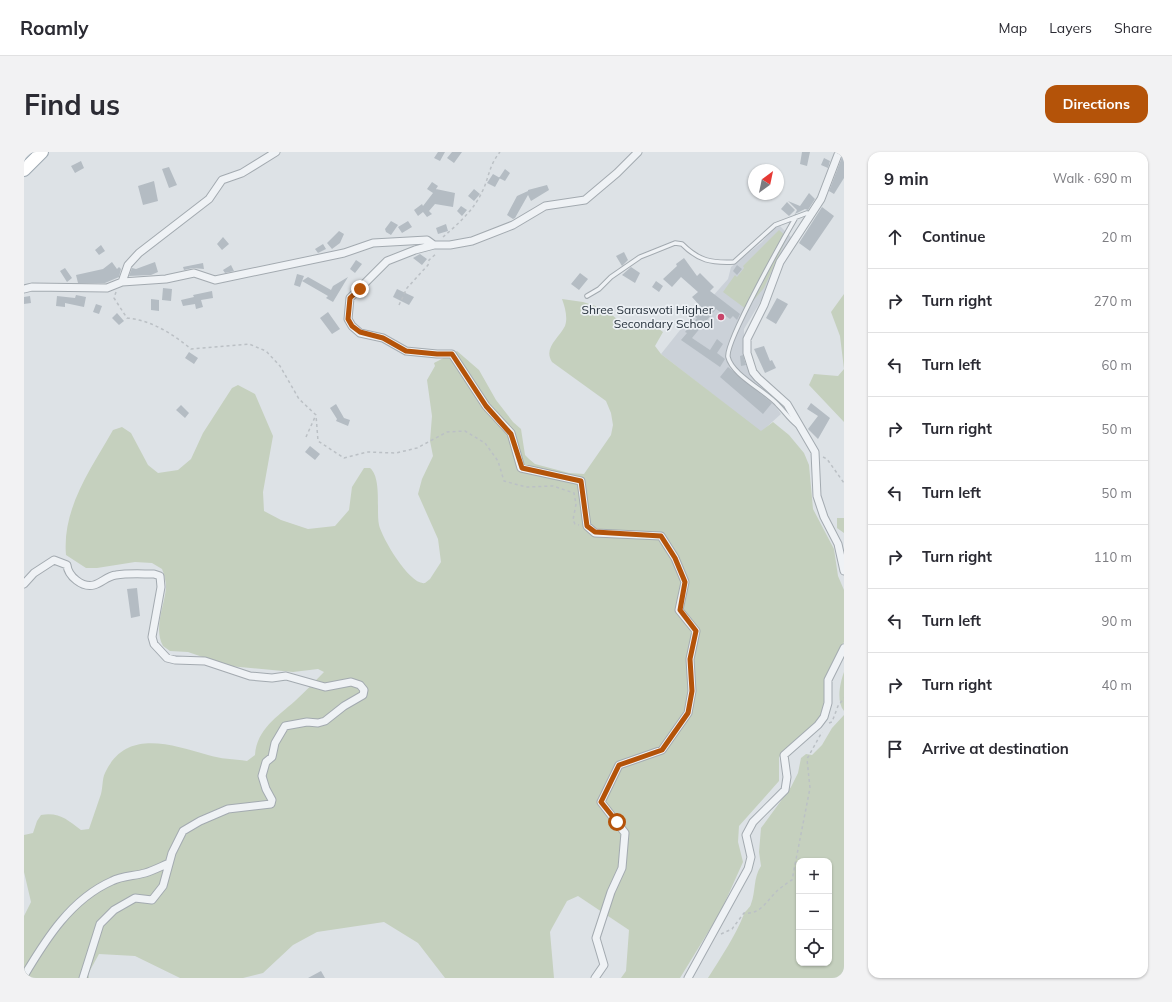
<!DOCTYPE html>
<meta charset="utf-8">
<style>
:root{--surface:#fff;--page:#f2f2f3;--text:#2b2b33;--muted:#7c7c81;--line:#e1e1e2;--accent:#b45309}
body{margin:0;font-family:Mulish,sans-serif;background:var(--page);color:var(--text)}
.controls{position:absolute;right:12px;bottom:12px;display:grid;overflow:hidden;border-radius:8px;box-shadow:0 1px 3px #0004}
.controls button{width:36px;height:36px;display:grid;place-items:center;padding:0;border:0;border-bottom:1px solid var(--line);background:var(--surface);color:var(--text);font:20px sans-serif}
.compass{position:absolute;left:724px;top:12px;width:36px;height:36px;border-radius:50%;background:var(--surface);box-shadow:0 1px 3px #0004;rotate:33deg}
.stop{position:absolute;width:12px;height:12px;margin:-9px;border:3px solid #b45309;border-radius:50%;background:#fff}
.stop.end{background:#b45309;border-color:#fff;box-shadow:0 1px 4px #0008}
.list{margin:0;padding:0;list-style:none}
h2{display:flex;justify-content:space-between;align-items:center;height:52px;margin:0;padding:0 16px;font-size:17px}
h2 small{font-size:13px;font-weight:400;color:var(--muted)}
.list li{display:grid;grid-template-columns:26px 1fr auto;gap:12px;align-items:center;box-sizing:border-box;height:64px;padding:0 16px;border-top:1px solid var(--line)}
.list b{display:block;font-size:15px;white-space:nowrap}
.list em{font-size:13px;font-style:normal;color:var(--muted)}
.icon{flex:none;width:22px;height:22px;fill:none;stroke:currentColor;stroke-width:2;stroke-linecap:round;stroke-linejoin:round}
.map{position:relative;flex:none;width:820px;height:826px;overflow:hidden;border-radius:12px}
header{display:flex;align-items:center;gap:24px;box-sizing:border-box;height:56px;padding:0 20px;background:var(--surface);border-bottom:1px solid var(--line)}
header strong{font-size:19px}
nav{display:flex;gap:22px;margin-inline-start:auto;font-size:14px}
.intro{display:flex;align-items:center;justify-content:space-between;box-sizing:border-box;height:96px;padding:0 24px}
h1{margin:0;font-size:28px}
.button{padding:10px 18px;border-radius:12px;background:var(--accent);color:#fff;font-size:14px;font-weight:700}
main{display:flex;gap:24px;padding:0 24px}
aside{flex:1;background:var(--surface);border-radius:12px;box-shadow:0 1px 3px #0004}
.map>svg:first-child{display:block}
.built{fill:#cbd1d8}
.green{fill:#c5d0be;fill-rule:evenodd}
.building{fill:#b4bcc3}
.lines{fill:none;stroke-linecap:round;stroke-linejoin:round}
.lane-casing{stroke:#a3aab0;stroke-width:5.5}
.street-casing{stroke:#a3aab0;stroke-width:9}
.primary-casing{stroke:#9da8b1;stroke-width:14}
.path{stroke:#bbc0c5;stroke-width:1.5;stroke-dasharray:3 3;stroke-linecap:butt}
.lane{stroke:#eff2f5;stroke-width:3.5}
.street{stroke:#eff2f5;stroke-width:7}
.primary{stroke:#fff;stroke-width:12}
.route{stroke:#b45309;stroke-width:5}
.poi-dot{fill:#c8456a;stroke:#ecf0f4;stroke-width:1.5}
.labels{text-anchor:middle;stroke-width:3.5;stroke-linejoin:round;paint-order:stroke}
.poi-label{font-size:12px;fill:#27323c;stroke:#ecf0f4;text-anchor:end}
</style>
<header>
<strong>Roamly</strong>
<nav><a>Map</a><a>Layers</a><a>Share</a></nav>
</header>
<div class="intro"><h1>Find us</h1><a class="button">Directions</a></div>
<main>
<div class="map">
<svg width="820" height="826" viewBox="0 0 820 826">
<rect width="100%" height="100%" fill="#dde2e6"/>
<path class="built" d="M 754,72 L 767,85 L 741,142 L 720,177 L 720,210 L 757,262 L 737,280 L 637,202 L 676,153 L 688,145 L 704,127 L 707,115 L 738,90 Z"/>
<path class="green" d="M 755,78 L 763,85 L 740,136 L 722,157 L 699,140 L 711,123 L 713,125 L 720,116 L 719,114 Z
M 820,142 L 820,270 L 785,233 L 790,222 L 814,224 L 820,217 L 816,184 L 807,160 Z
M 538,147 L 559,150 L 581,157 L 601,174 L 624,169 L 639,180 L 631,194 L 637,202 L 737,279 L 749,270 L 765,283 L 780,301 L 785,313 L 789,357 L 810,397 L 814,424 L 820,438 L 820,490 L 801,526 L 802,564 L 755,605 L 755,629 L 715,674 L 714,690 L 719,710 L 697,759 L 656,826 L 597,826 L 602,819 L 605,778 L 554,744 L 543,749 L 528,776 L 526,780 L 530,826 L 421,826 L 394,791 L 360,770 L 293,780 L 269,793 L 239,821 L 219,826 L 156,826 L 111,804 L 75,802 L 64,822 L 65,826 L 0,826 L 0,764 L 7,750 L 0,720 L 0,683 L 9,681 L 13,669 L 17,663 C 36,660 43,668 57,678 L 65,677 C 69,665 73,654 77,642 C 79,635 78,627 81,621 C 102,576 147,593 184,603 C 196,607 210,607 223,609 L 231,603 C 233,577 253,565 271,549 C 281,540 290,530 300,520 L 294,517 L 269,520 L 205,514 L 164,500 L 146,499 L 139,494 C 129,476 141,453 142,435 C 142,429 140,422 138,417 L 128,411 L 111,410 L 73,416 L 62,416 L 42,403 C 38,356 67,317 89,278 L 98,275 L 107,281 L 124,313 L 134,321 L 154,318 L 167,307 L 179,281 L 208,236 L 214,233 L 231,242 L 249,284 L 239,340 L 240,359 L 257,368 L 284,377 L 311,374 L 325,358 L 328,335 L 340,316 L 346,316 C 358,326 352,359 355,373 C 358,386 386,434 401,431 L 406,427 L 417,410 L 414,387 L 394,342 L 398,327 L 409,304 L 406,289 L 408,264 L 403,228 L 411,214 L 410,211 L 433,199 L 455,218 L 472,248 L 489,270 L 497,277 L 501,303 L 505,307 L 511,312 L 545,321 L 560,322 L 587,283 L 589,273 L 587,261 L 582,249 L 528,210 C 519,196 535,186 541,174 C 544,166 541,155 538,147 Z
M 813,366 L 820,366 L 820,381 L 813,376 Z
M 820,520 L 820,559 C 812,549 816,531 820,520 Z
M 820,563 L 820,826 L 684,826 C 697,805 711,785 720,762 C 722,758 726,756 727,752 C 732,739 729,726 737,714 L 735,700 L 737,676 L 767,635 L 774,621 L 777,606 L 782,602 L 788,603 L 798,593 L 808,576 ZM 775,709 L 805,709 L 805,811 L 775,811 Z"/>
<path class="building" d="M 414,0 L 421,0 L 416,9 L 410,6 Z
M 428,0 L 438,0 L 430,11 L 423,6 Z
M 778,0 L 786,0 L 783,14 L 776,12 Z
M 820,0 L 820,26 L 810,42 L 805,39 Z
M 800,6 L 806,9 L 804,16 L 797,13 Z
M 57,9 L 60,16 L 51,21 L 47,14 Z
M 145,15 L 153,33 L 145,36 L 138,17 Z
M 481,17 L 486,21 L 481,29 L 475,26 Z
M 469,22 L 476,26 L 471,35 L 463,31 Z
M 130,29 L 134,49 L 119,53 L 114,34 Z
M 408,30 L 414,34 L 410,40 L 412,37 L 431,41 L 429,55 L 411,52 L 405,59 L 408,62 L 403,65 L 399,60 L 394,64 L 390,58 L 398,52 L 399,54 L 409,41 L 403,37 Z
M 523,33 L 525,38 L 507,49 L 504,43 L 491,66 L 489,67 L 483,63 L 493,44 L 504,39 L 504,38 Z
M 450,37 L 456,42 L 450,49 L 444,44 Z
M 785,41 L 791,47 L 784,58 L 781,57 L 771,62 L 773,58 L 764,49 L 776,54 Z
M 763,50 L 771,58 L 765,64 L 757,57 Z
M 437,54 L 443,58 L 438,64 L 433,59 Z
M 798,55 L 810,64 L 786,99 L 775,91 Z
M 367,69 L 374,73 L 367,83 L 362,80 L 361,77 Z
M 384,69 L 388,75 L 378,81 L 374,75 Z
M 422,72 L 424,79 L 414,82 L 412,76 Z
M 315,79 L 320,82 L 316,91 L 308,97 L 303,91 Z
M 199,85 L 205,92 L 198,98 L 193,92 Z
M 299,92 L 302,97 L 294,101 L 291,97 Z
M 77,93 L 81,99 L 75,103 L 71,98 Z
M 600,100 L 604,108 L 598,114 L 592,104 Z
M 396,102 L 403,107 L 398,113 L 389,106 Z
M 660,106 L 673,124 L 676,121 L 690,135 L 686,139 L 716,162 L 713,168 L 709,164 L 706,167 L 692,157 L 668,186 L 686,198 L 693,187 L 699,192 L 693,201 L 701,207 L 696,215 L 657,188 L 663,181 L 661,180 L 673,166 L 670,164 L 677,155 L 668,145 L 674,140 L 657,125 L 648,135 L 639,127 L 653,114 L 652,112 Z
M 332,108 L 338,112 L 331,121 L 326,117 Z
M 88,110 L 93,117 L 95,115 L 97,117 L 95,125 L 81,131 L 54,131 L 52,123 L 79,117 Z
M 131,110 L 134,120 L 127,123 L 105,124 L 108,116 L 112,117 Z
M 179,111 L 180,117 L 169,116 L 160,118 L 159,115 Z
M 207,113 L 210,119 L 201,121 L 199,118 Z
M 713,113 L 718,117 L 713,123 L 709,119 Z
M 607,115 L 616,121 L 611,131 L 598,123 Z
M 41,116 L 48,126 L 43,130 L 36,119 Z
M 556,121 L 564,127 L 555,138 L 547,132 Z
M 273,122 L 280,124 L 278,129 L 284,125 L 307,138 L 309,134 L 324,125 L 309,150 L 302,146 L 304,144 L 278,129 L 276,135 L 270,133 Z
M 632,129 L 639,134 L 635,140 L 628,135 Z
M 139,136 L 148,137 L 147,149 L 138,148 Z
M 373,137 L 390,145 L 385,153 L 369,145 Z
M 188,139 L 189,146 L 177,148 L 179,155 L 172,157 L 171,152 L 159,154 L 157,148 L 170,145 L 169,143 Z
M 52,143 L 62,145 L 60,155 L 41,151 L 41,155 L 32,154 L 33,144 L 51,146 Z
M 6,144 L 7,151 L 0,152 L 0,145 Z
M 753,146 L 764,152 L 752,172 L 742,166 Z
M 127,147 L 135,148 L 135,159 L 127,158 Z
M 72,152 L 78,154 L 75,162 L 69,160 Z
M 304,160 L 316,177 L 308,182 L 296,166 Z
M 93,161 L 100,169 L 95,173 L 88,166 Z
M 740,194 L 746,209 L 748,208 L 752,216 L 741,221 L 730,197 Z
M 165,200 L 174,206 L 170,212 L 161,206 Z
M 719,203 L 722,213 L 717,214 L 716,204 Z
M 704,215 L 748,251 L 739,262 L 696,225 Z
M 787,251 L 806,266 L 794,287 L 784,277 L 794,264 L 783,257 Z
M 312,252 L 320,266 L 326,268 L 324,274 L 312,269 L 313,267 L 306,256 Z
M 157,253 L 165,261 L 161,266 L 152,258 Z
M 286,294 L 296,302 L 291,308 L 281,300 Z
M 113,436 L 116,464 L 107,466 L 103,437 Z
M 297,819 L 301,826 L 284,826 Z"/>
<g class="lines">
<g class="lane-casing">
<path id="lane" d="M 772,65 C 761,84 701,190 704,205 C 708,223 742,239 754,253 C 761,260 765,267 773,273
M 563,144 L 575,137 L 587,125 L 616,105 L 651,91 L 658,92 C 675,109 687,111 710,110 L 751,73 L 783,61 L 787,62"/>
</g>
<g class="street-casing">
<path id="street" d="M 815,0 L 797,47 L 756,110 L 740,153 L 723,187 L 723,201 L 729,220 L 734,226 L 763,252 L 791,300 L 793,344 L 800,365 L 814,392 L 820,419
M 98,130 L 142,127 L 170,121 L 191,128 L 320,101 L 349,91 L 403,88 L 410,93
M 0,137 L 8,135 L 83,136 L 98,130 L 104,113 L 115,101 L 185,47 L 198,28 L 218,21 L 252,0
M 0,432 L 10,421 L 30,408 L 43,413 C 44,424 58,436 70,433 C 78,431 83,424 92,423 C 104,421 118,422 130,422 L 136,424 L 137,435 L 128,485 L 130,492 L 143,506 L 151,508 L 181,509 L 226,524 L 248,526 L 262,524 L 301,535 L 327,530 L 336,533 L 340,538 L 339,543 L 320,554 L 301,569 L 294,571 L 283,570 L 261,574 L 251,591 L 248,605 L 242,610 L 238,624 L 242,637 L 248,648 L 247,652 L 204,657 L 176,669 L 159,679 L 148,701 L 139,734 L 128,748 L 111,746 L 90,758 L 76,772 L 59,826
M 0,824 C 22,787 47,747 88,729 C 97,724 110,724 121,721 C 128,719 136,715 143,712
M 571,826 L 580,813 L 572,786 L 587,740 L 598,716 L 601,681 L 577,650 L 595,613 L 638,598 L 664,561 L 668,539 L 666,507 L 672,479 L 655,458 L 661,430 L 651,406 L 637,384 L 571,381 L 563,374 L 557,329 L 497,316 L 487,281 L 462,254 L 428,202 L 413,202 L 382,199 L 359,186 L 336,181 L 328,174 L 324,167 L 326,146 L 363,109 L 391,98 L 410,93 L 426,93 L 448,89 L 489,73 L 521,54 L 561,48 L 593,21 L 614,0
M 664,826 L 724,717 L 727,705 L 722,683 L 729,670 L 761,638 L 763,625 L 760,603 L 794,573 L 800,565 L 804,551 L 804,528 L 820,496"/>
</g>
<g class="primary-casing">
<path id="primary" d="M 0,18 L 18,0"/>
</g>
<path class="path" d="M 419,85 C 433,73 450,58 458,40 C 465,26 465,13 476,0
M 92,140 L 90,146 L 103,166 C 127,168 149,182 167,197 L 225,192 L 242,199 L 256,214 L 275,247 L 292,263 L 294,289 L 320,306 L 343,300 L 372,301 L 393,296 L 423,280 L 441,279 L 461,291 L 474,309 L 480,329 L 502,335 L 529,334 L 550,341 L 552,352 L 549,368 L 551,372 L 555,373
M 375,153 L 383,136 L 404,113 L 405,108 L 413,101
M 282,285 L 291,265
M 799,305 L 803,307 L 820,331
M 805,571 L 808,570 L 814,554 L 820,546
M 697,782 L 708,777 L 720,761 C 737,763 744,747 754,738 C 759,734 763,731 768,728 L 786,636 L 783,607 L 798,580"/>
<use href="#lane" class="lane"/>
<use href="#street" class="street"/>
<use href="#primary" class="primary"/>
</g>
<g class="lines">
<path class="route" d="M 336,137 L 326,146 L 324,167 L 328,174 L 336,180 L 359,186 L 382,199 L 413,202 L 428,202 L 462,254 L 487,282 L 498,316 L 557,329 L 563,374 L 571,380 L 637,384 L 651,406 L 661,430 L 656,458 L 672,479 L 666,507 L 668,539 L 664,561 L 638,598 L 595,613 L 577,650 L 593,670"/>
</g>
<circle class="poi-dot" cx="697" cy="165" r="4"/>
<g class="labels">
<g class="poi-label">
<text x="689" y="162">Shree Saraswoti Higher<tspan x="689" dy="14">Secondary School</tspan></text>
</g>
</g>
</svg>
<div class="controls">
<button>+</button>
<button>−</button>
<button><svg class="icon" aria-label="locate" viewBox="0 0 24 24"><circle cx="12" cy="12" r="6"/><path d="M12 2v4M12 18v4M2 12h4M18 12h4"/></svg></button>
</div>
<svg class="compass" viewBox="-18 -18 36 36"><path d="M0-13l5 13h-10z" fill="#e53935"/><path d="M0 13l5-13h-10z" fill="#7c7c81"/></svg>
<div class="stop" style="left:593px;top:670px"></div>
<div class="stop end" style="left:336px;top:137px"></div>
</div>
<aside>
<h2>9 min<small>Walk · 690 m</small></h2>
<ul class="list">
<li><svg class="icon" aria-label="ahead" viewBox="0 0 24 24"><path d="M12 20V5M6 11l6-6 6 6"/></svg><div><b>Continue</b></div><em>20 m</em></li>
<li><svg class="icon" aria-label="right" viewBox="0 0 24 24"><path d="M7 20v-9h11M14 6l5 5-5 5"/></svg><div><b>Turn right</b></div><em>270 m</em></li>
<li><svg class="icon" aria-label="left" viewBox="0 0 24 24"><path d="M17 20v-9H6M10 6l-5 5 5 5"/></svg><div><b>Turn left</b></div><em>60 m</em></li>
<li><svg class="icon" aria-label="right" viewBox="0 0 24 24"><path d="M7 20v-9h11M14 6l5 5-5 5"/></svg><div><b>Turn right</b></div><em>50 m</em></li>
<li><svg class="icon" aria-label="left" viewBox="0 0 24 24"><path d="M17 20v-9H6M10 6l-5 5 5 5"/></svg><div><b>Turn left</b></div><em>50 m</em></li>
<li><svg class="icon" aria-label="right" viewBox="0 0 24 24"><path d="M7 20v-9h11M14 6l5 5-5 5"/></svg><div><b>Turn right</b></div><em>110 m</em></li>
<li><svg class="icon" aria-label="left" viewBox="0 0 24 24"><path d="M17 20v-9H6M10 6l-5 5 5 5"/></svg><div><b>Turn left</b></div><em>90 m</em></li>
<li><svg class="icon" aria-label="right" viewBox="0 0 24 24"><path d="M7 20v-9h11M14 6l5 5-5 5"/></svg><div><b>Turn right</b></div><em>40 m</em></li>
<li><svg class="icon" aria-label="arrive" viewBox="0 0 24 24"><path d="M6 21V4h12l-3 4 3 4H6"/></svg><div><b>Arrive at destination</b></div></li>
</ul>
</aside>
</main>
